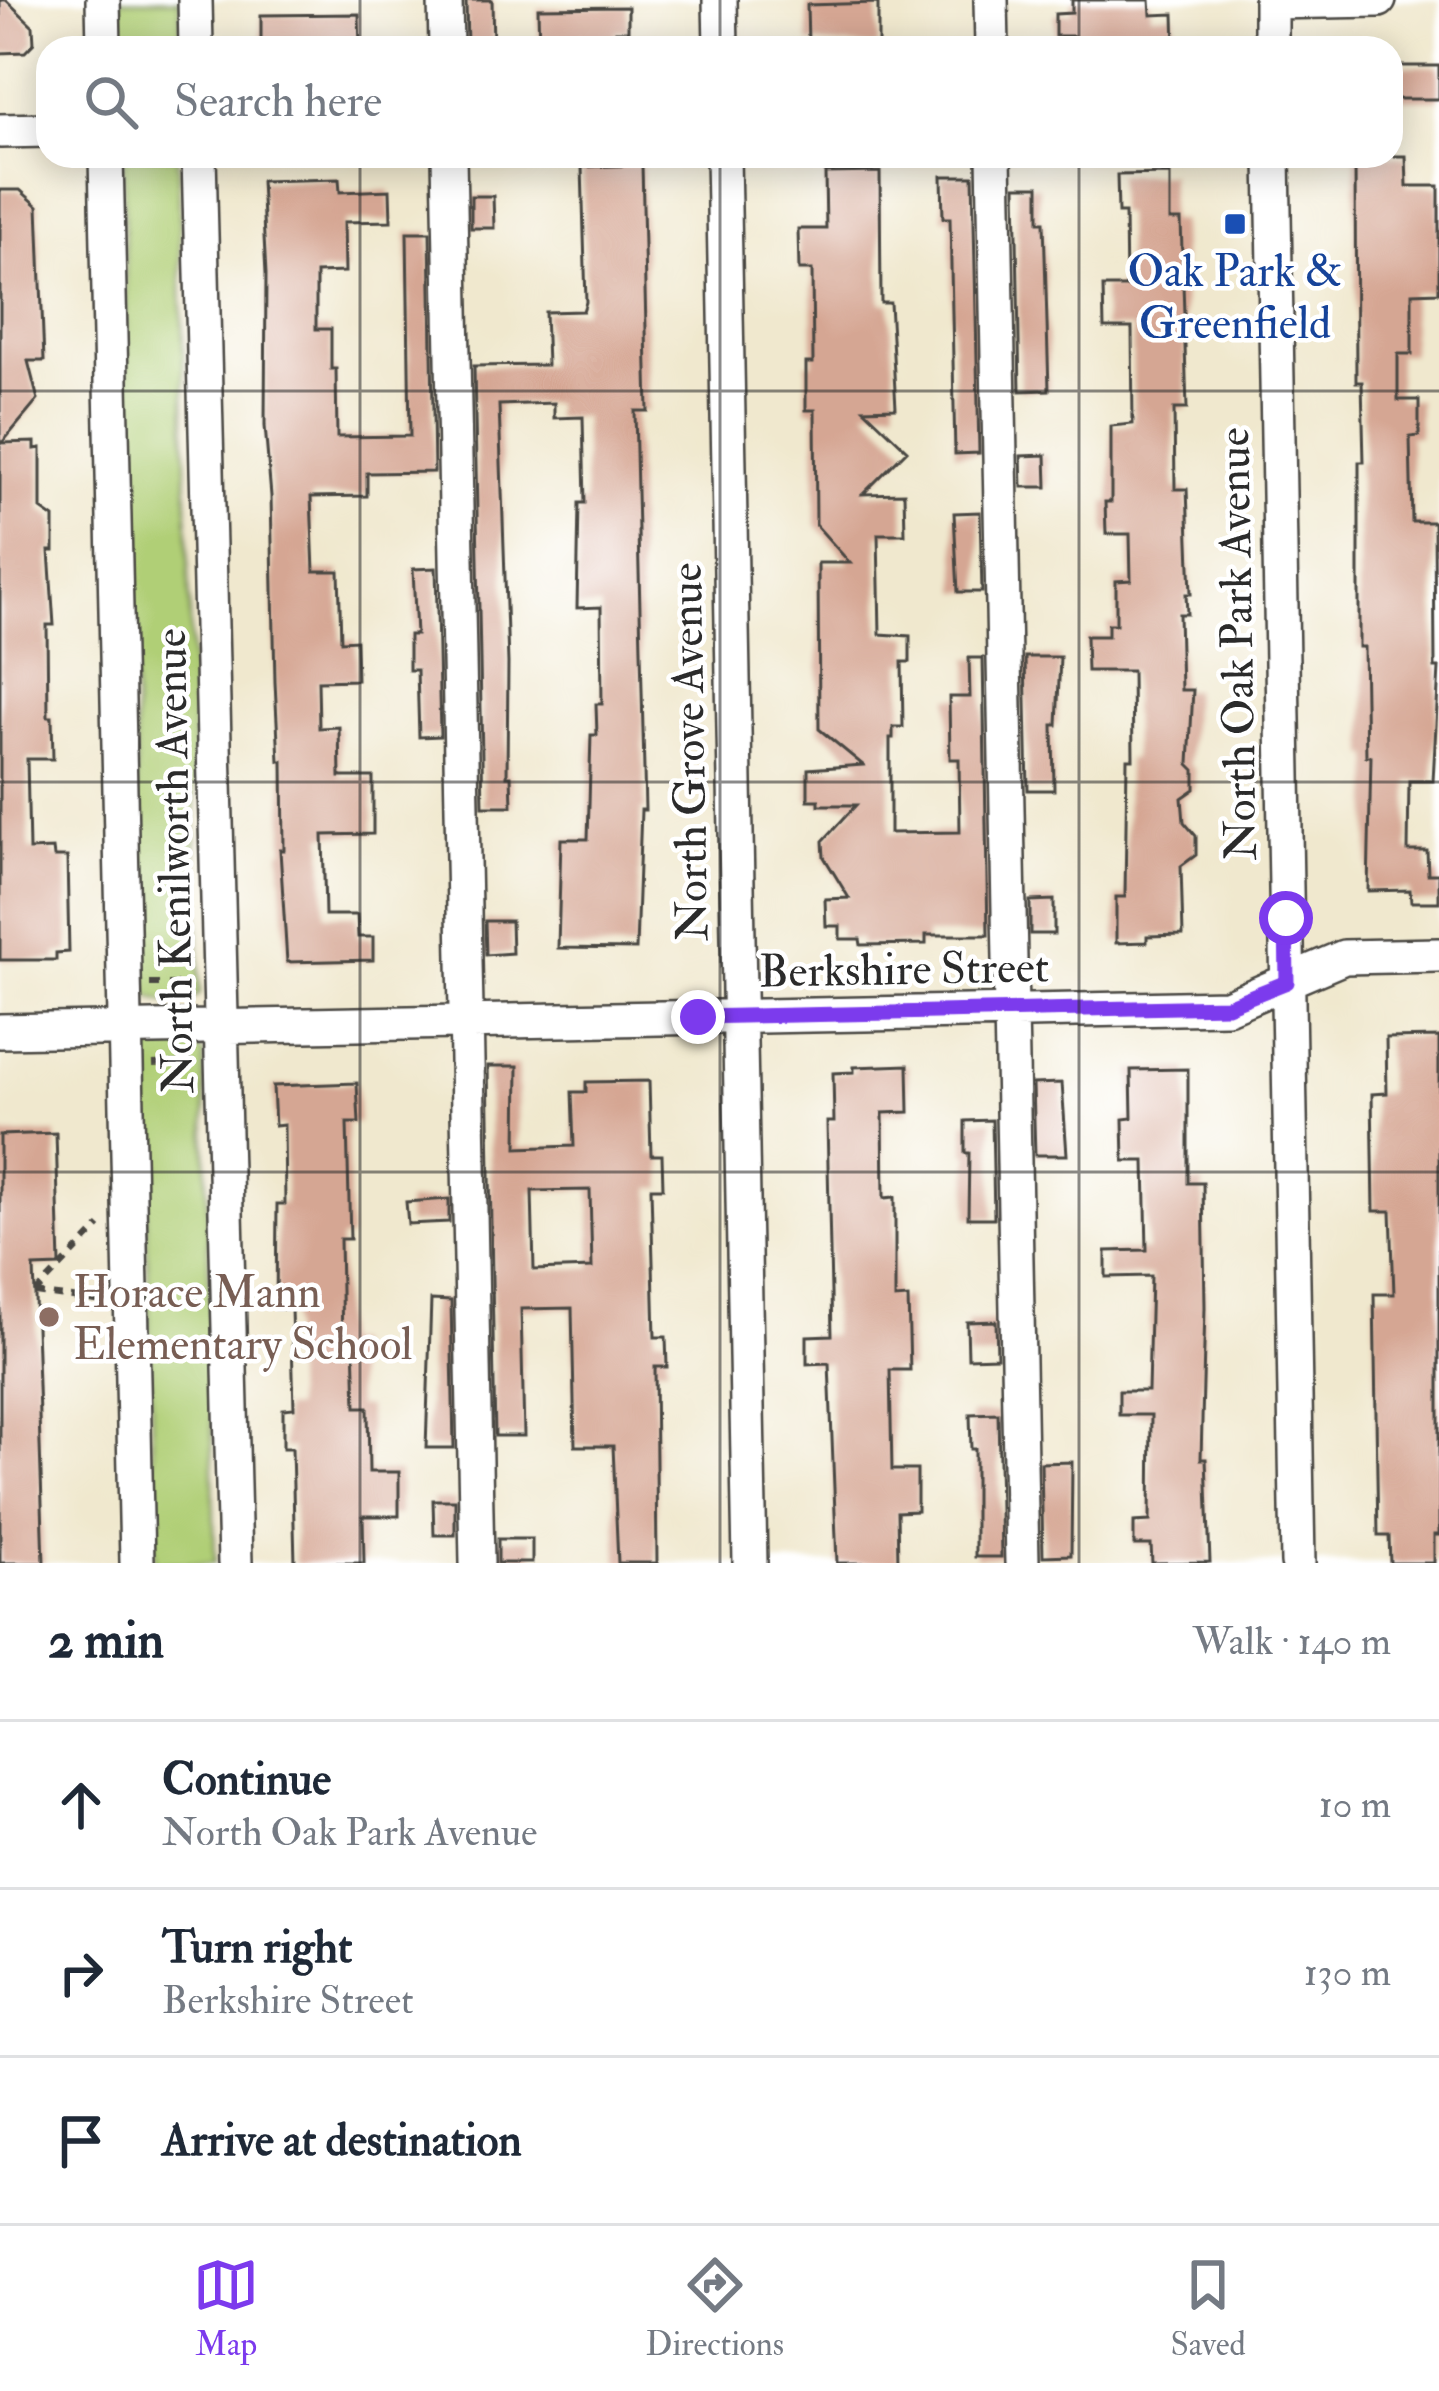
<!DOCTYPE html>
<meta charset="utf-8">
<style>
:root{--surface:#fff;--page:#f6f6f7;--text:#1f2937;--muted:#747a83;--line:#e0e1e3;--accent:#7c3aed}
body{margin:0;font-family:"IM FELL Double Pica",serif;background:var(--page);color:var(--text)}
.stop{position:absolute;width:36px;height:36px;margin:-27px;border:9px solid #7c3aed;border-radius:50%;background:#fff}
.stop.end{background:#7c3aed;border-color:#fff;box-shadow:0 3px 12px #0008}
.list{margin:0;padding:0;list-style:none}
h2{display:flex;justify-content:space-between;align-items:center;height:156px;margin:0;padding:0 48px;font-size:51px}
h2 small{font-size:39px;font-weight:400;color:var(--muted)}
.list li{display:grid;grid-template-columns:78px 1fr auto;gap:36px;align-items:center;box-sizing:border-box;height:168px;padding:0 48px;border-top:3px solid var(--line)}
.list b{display:block;font-size:45px;white-space:nowrap}
.list p{margin:0;font-size:39px;white-space:nowrap;color:var(--muted)}
.list em{font-size:39px;font-style:normal;color:var(--muted)}
.icon{flex:none;width:66px;height:66px;fill:none;stroke:currentColor;stroke-width:2;stroke-linecap:round;stroke-linejoin:round}
.map{position:relative;flex:none;width:1439px;height:1563px;overflow:hidden}
.search{position:absolute;background:var(--surface);box-shadow:0 6px 30px #0003;left:36px;right:36px;top:36px;height:132px;display:flex;align-items:center;gap:30px;box-sizing:border-box;padding:0 42px;border-radius:36px;color:var(--muted);font-size:45px}
.sheet{height:660px;background:var(--surface)}
nav{display:flex;justify-content:space-around;align-items:center;box-sizing:border-box;height:168px;border-top:3px solid var(--line);background:var(--surface);font-size:33px;color:var(--muted)}
nav a{display:grid;justify-items:center;gap:6px}
nav .on{color:var(--accent)}
.map>svg:first-child{display:block}
.green{fill:#b0cf76;stroke:#6e7d50;stroke-width:3}
.building{fill:#d5a693;fill-rule:evenodd}
.lines{fill:none;stroke-linecap:round;stroke-linejoin:round}
.minor-casing{stroke:#494743;stroke-width:38}
.path{stroke:#494743;stroke-width:6;stroke-dasharray:9 9;stroke-linecap:butt}
.minor{stroke:#fff;stroke-width:33}
.route{stroke:#7c3aed;stroke-width:15}
.grid{fill:none;stroke:#2b2b2b;stroke-width:3;stroke-opacity:0.55}
.transit-dot{fill:#1a4fb4;stroke:#fff;stroke-width:4.5}
.education-dot{fill:#8d6e63;stroke:#fff;stroke-width:4.5}
.labels{text-anchor:middle;stroke-width:9;stroke-linejoin:round;paint-order:stroke}
.transit-label{font-size:45px;fill:#164399;stroke:#fff}
.street-label{font-size:45px;fill:#2b2b2b;stroke:#fff}
.education-label{font-size:45px;fill:#785e54;stroke:#fff;text-anchor:start}
</style>
<div class="map">
<svg width="1439" height="1563" viewBox="0 0 1439 1563">
<rect width="100%" height="100%" fill="#fff"/>
<filter id="ink" filterUnits="userSpaceOnUse"><feTurbulence type="fractalNoise" baseFrequency=".00833" numOctaves="2"/><feDisplacementMap in="SourceGraphic" scale="24" xChannelSelector="R" yChannelSelector="G"/><feConvolveMatrix kernelMatrix="1 2 1 2 8 2 1 2 1" color-interpolation-filters="sRGB"/></filter>
<filter id="wash" filterUnits="userSpaceOnUse"><feTurbulence type="fractalNoise" baseFrequency=".004" numOctaves="4" result="noise"/><feDisplacementMap in="SourceGraphic" scale="48" xChannelSelector="R" yChannelSelector="G"/><feGaussianBlur stdDeviation="2.7" result="paint"/><feColorMatrix in="noise" values="0 0 0 0 0 0 0 0 0 0 0 0 0 0 0 0 0 1.4 0 .05"/><feComposite in="paint" operator="in"/></filter>
<g filter="url(#wash)">
<rect width="100%" height="100%" fill="#f0e8ce"/>
<path class="green" d="M 118,0 L 180,0 L 181,48 L 119,48 Z
M 126,156 L 176,156 L 178,163 L 200,994 C 182,1007 162,1004 143,993 L 141,984 L 123,163 Z
M 159,1045 L 191,1045 L 204,1054 L 215,1563 L 155,1563 L 143,1065 L 145,1051 Z"/>
<g id="blocks">
<path class="building" d="M 0,0 L 6,0 L 33,26 L 34,43 L 25,52 L 0,53 Z
M 466,0 L 492,0 L 493,48 L 467,48 Z
M 1072,0 L 1150,0 L 1151,15 L 1174,14 L 1175,48 L 1073,48 L 1073,36 L 1055,36 L 1055,14 L 1072,13 Z
M 878,3 L 878,47 L 808,43 L 807,5 Z
M 628,7 L 628,31 L 616,31 L 617,48 L 539,48 L 538,8 Z
M 359,14 L 360,48 L 261,48 L 261,15 Z
M 1391,66 L 1439,66 L 1439,99 L 1391,99 Z
M 1355,156 L 1406,156 L 1407,186 L 1439,186 L 1439,292 L 1412,293 L 1412,354 L 1398,354 L 1398,400 L 1419,400 L 1419,436 L 1410,437 L 1412,522 L 1434,522 L 1435,668 L 1439,668 L 1433,781 L 1409,781 L 1408,851 L 1427,851 L 1428,874 L 1439,874 L 1439,902 L 1411,902 L 1410,890 L 1368,891 L 1371,756 L 1366,756 L 1364,647 L 1359,647 L 1359,462 L 1364,462 L 1362,382 L 1356,382 Z
M 642,165 L 648,411 L 635,411 L 645,810 L 641,810 L 636,949 L 558,948 L 561,839 L 588,839 L 591,735 L 597,735 L 596,704 L 602,704 L 601,607 L 577,608 L 579,503 L 585,503 L 583,417 L 554,418 L 554,403 L 499,405 L 508,663 L 507,776 L 511,776 L 512,806 L 483,806 L 474,366 L 547,365 L 545,312 L 583,311 L 586,302 L 582,167 Z
M 880,172 L 881,303 L 890,303 L 896,408 L 864,409 L 907,450 L 863,494 L 904,493 L 905,534 L 878,534 L 880,634 L 910,636 L 910,662 L 902,662 L 903,727 L 893,727 L 893,738 L 890,738 L 890,833 L 960,832 L 959,759 L 950,759 L 949,697 L 970,697 L 969,658 L 983,658 L 988,935 L 926,935 L 926,944 L 861,945 L 860,939 L 840,939 L 840,926 L 826,926 L 825,899 L 849,898 L 824,857 L 823,841 L 856,805 L 819,805 L 819,800 L 808,800 L 808,769 L 863,765 L 819,729 L 818,563 L 850,563 L 816,525 L 815,410 L 806,410 L 806,363 L 813,363 L 812,270 L 799,270 L 798,229 L 826,229 L 825,173 Z
M 1170,174 L 1170,220 L 1181,220 L 1187,409 L 1174,409 L 1175,489 L 1187,489 L 1191,594 L 1186,594 L 1187,614 L 1179,614 L 1181,690 L 1193,690 L 1189,764 L 1195,770 L 1195,789 L 1182,798 L 1184,822 L 1196,836 L 1196,855 L 1181,866 L 1183,935 L 1147,936 L 1147,942 L 1116,943 L 1116,897 L 1125,897 L 1127,759 L 1133,759 L 1132,671 L 1087,671 L 1086,636 L 1108,636 L 1108,624 L 1116,624 L 1116,581 L 1131,580 L 1130,534 L 1106,534 L 1105,502 L 1111,502 L 1111,426 L 1133,424 L 1132,328 L 1104,328 L 1103,287 L 1126,287 L 1125,213 L 1118,213 L 1117,175 Z
M 942,176 L 973,176 L 979,453 L 955,454 L 950,218 L 943,218 Z
M 339,179 L 340,192 L 390,190 L 391,221 L 344,222 L 345,272 L 316,273 L 316,329 L 331,329 L 331,369 L 336,369 L 337,437 L 410,436 L 407,232 L 430,232 L 434,472 L 367,473 L 367,496 L 311,497 L 314,571 L 339,571 L 341,641 L 356,640 L 357,680 L 318,681 L 319,728 L 339,727 L 340,777 L 373,777 L 373,834 L 323,835 L 325,915 L 357,915 L 358,937 L 373,937 L 373,960 L 287,962 L 280,850 L 284,850 L 283,761 L 279,761 L 275,682 L 271,496 L 265,426 L 266,274 L 261,181 Z
M 1016,186 L 1039,186 L 1039,222 L 1044,222 L 1049,390 L 1020,391 Z
M 0,190 L 20,190 L 38,206 L 44,361 L 28,361 L 38,400 L 2,443 L 35,442 L 35,449 L 41,448 L 41,509 L 54,518 L 54,551 L 49,551 L 54,625 L 47,625 L 48,717 L 52,717 L 53,759 L 27,759 L 29,850 L 53,849 L 54,857 L 67,857 L 69,952 L 56,953 L 56,960 L 0,960 Z
M 471,196 L 493,196 L 494,228 L 471,228 Z
M 1046,455 L 1047,487 L 1022,487 L 1021,456 Z
M 980,512 L 982,592 L 958,592 L 954,513 Z
M 436,568 L 440,736 L 419,737 L 417,670 L 409,670 L 409,635 L 416,635 L 413,569 Z
M 1025,657 L 1060,657 L 1057,725 L 1053,725 L 1054,790 L 1028,790 Z
M 1054,900 L 1054,934 L 1030,934 L 1030,901 Z
M 485,921 L 511,921 L 512,953 L 486,955 Z
M 1439,1037 L 1439,1535 L 1434,1535 L 1434,1563 L 1390,1563 L 1389,1536 L 1378,1536 L 1374,1294 L 1394,1294 L 1391,1211 L 1374,1211 L 1372,1094 L 1387,1093 L 1386,1038 Z
M 908,1065 L 909,1112 L 883,1113 L 884,1198 L 895,1197 L 895,1299 L 908,1298 L 910,1370 L 890,1370 L 892,1470 L 917,1470 L 917,1511 L 897,1512 L 898,1563 L 837,1563 L 829,1363 L 807,1364 L 807,1336 L 832,1335 L 827,1122 L 834,1122 L 833,1073 L 854,1072 L 854,1067 Z
M 488,1066 L 518,1066 L 517,1148 L 574,1146 L 572,1092 L 586,1092 L 586,1082 L 649,1081 L 651,1155 L 662,1155 L 663,1188 L 651,1188 L 655,1337 L 666,1337 L 667,1367 L 655,1367 L 657,1563 L 618,1563 L 613,1446 L 575,1446 L 572,1308 L 521,1309 L 524,1436 L 495,1436 ZM 590,1190 L 592,1268 L 534,1270 L 532,1191 Z
M 1188,1069 L 1188,1183 L 1203,1183 L 1205,1307 L 1201,1459 L 1206,1459 L 1210,1562 L 1152,1563 L 1151,1545 L 1134,1545 L 1134,1522 L 1150,1521 L 1151,1415 L 1119,1415 L 1119,1391 L 1148,1391 L 1151,1276 L 1106,1277 L 1106,1251 L 1147,1250 L 1145,1161 L 1124,1161 L 1123,1119 L 1132,1118 L 1131,1070 Z
M 357,1083 L 359,1123 L 347,1123 L 350,1239 L 340,1239 L 342,1342 L 354,1342 L 356,1407 L 368,1407 L 369,1472 L 399,1472 L 399,1516 L 363,1516 L 364,1563 L 295,1563 L 292,1448 L 283,1448 L 283,1409 L 294,1408 L 291,1309 L 276,1309 L 277,1204 L 285,1204 L 284,1125 L 275,1126 L 273,1086 Z
M 1062,1083 L 1067,1155 L 1035,1155 L 1033,1084 Z
M 992,1120 L 994,1218 L 968,1218 L 969,1153 L 965,1153 L 965,1121 Z
M 56,1133 L 60,1266 L 34,1267 L 44,1563 L 0,1563 L 0,1135 Z
M 449,1199 L 449,1222 L 408,1224 L 406,1202 Z
M 431,1300 L 451,1301 L 454,1448 L 426,1448 Z
M 996,1321 L 997,1357 L 968,1358 L 967,1322 Z
M 998,1413 L 1001,1557 L 975,1557 L 975,1449 L 971,1449 L 970,1414 Z
M 1072,1462 L 1071,1555 L 1043,1556 L 1041,1463 Z
M 433,1500 L 455,1500 L 455,1535 L 434,1535 Z
M 498,1539 L 532,1539 L 532,1563 L 498,1563 Z"/>
</g>
</g>
<g filter="url(#ink)">
<use href="#blocks" fill-opacity="0" stroke="#494743" stroke-width="3"/>
<g class="lines">
<g class="minor-casing">
<path id="minor" d="M 103,0 L 104,48
M 195,0 L 196,48
M 445,0 L 446,48
M 720,0 L 721,48
M 991,0 L 992,48
M 1271,0 L 1271,48
M 1271,2 L 1379,0
M 0,131 L 48,130
M 106,156 L 137,1563
M 199,156 L 235,1563
M 449,156 L 477,1563
M 723,156 L 750,1563
M 994,156 L 1022,1563
M 1273,156 L 1298,1563
M 0,1031 L 1227,1007 L 1344,957 L 1439,955"/>
</g>
<path class="path" d="M 135,164 L 170,163
M 150,984 L 191,984
M 153,1064 L 194,1062
M 35,1293 L 100,1226
M 35,1293 L 103,1302"/>
<use href="#minor" class="minor"/>
</g>
</g>
<g class="lines" filter="url(#ink)">
<path class="route" d="M 698,1017 L 1227,1006 L 1287,982 L 1286,918"/>
</g>
<path class="grid" d="M 360,0 L 360,48M 720,0 L 720,48M 1079,0 L 1079,48M 360,156 L 360,1563M 720,156 L 720,1563M 1079,156 L 1079,1563M 0,391 L 1439,391M 0,782 L 1439,782M 0,1172 L 1439,1172"/>
<rect class="transit-dot" x="1223" y="212" width="24" height="24" rx="6"/>
<circle class="education-dot" cx="49" cy="1317" r="12"/>
<g class="labels">
<g class="transit-label">
<text x="1235" y="286">Oak Park &amp;<tspan x="1235" dy="52">Greenfield</tspan></text>
</g>
<g class="street-label">
<text transform="translate(1236 644) rotate(-91)" y="16">North Oak Park Avenue</text>
<text transform="translate(688 752) rotate(-91)" y="16">North Grove Avenue</text>
<text transform="translate(173 861) rotate(-91)" y="16">North Kenilworth Avenue</text>
<text transform="translate(904 968) rotate(-1)" y="16">Berkshire Street</text>
</g>
<g class="education-label">
<text x="73" y="1307">Horace Mann<tspan x="73" dy="52">Elementary School</tspan></text>
</g>
</g>
</svg>
<div class="stop" style="left:1286px;top:918px"></div>
<div class="stop end" style="left:698px;top:1017px"></div>
<div class="search"><svg class="icon" aria-label="search" viewBox="0 0 24 24"><circle cx="10" cy="10" r="6"/><path d="M15 15l6 6"/></svg>Search here</div>
</div>
<section class="sheet">
<h2>2 min<small>Walk · 140 m</small></h2>
<ul class="list">
<li><svg class="icon" aria-label="ahead" viewBox="0 0 24 24"><path d="M12 20V5M6 11l6-6 6 6"/></svg><div><b>Continue</b><p>North Oak Park Avenue</p></div><em>10 m</em></li>
<li><svg class="icon" aria-label="right" viewBox="0 0 24 24"><path d="M7 20v-9h11M14 6l5 5-5 5"/></svg><div><b>Turn right</b><p>Berkshire Street</p></div><em>130 m</em></li>
<li><svg class="icon" aria-label="arrive" viewBox="0 0 24 24"><path d="M6 21V4h12l-3 4 3 4H6"/></svg><div><b>Arrive at destination</b></div></li>
</ul>
</section>
<nav>
<a class="on"><svg class="icon" aria-label="map" viewBox="0 0 24 24"><path d="M3 6l6-2 6 2 6-2v14l-6 2-6-2-6 2zM9 4v14M15 6v14"/></svg>Map</a>
<a><svg class="icon" aria-label="directions" viewBox="0 0 24 24"><path d="M12 3l9 9-9 9-9-9zM9 14v-3h6M13 9l2 2-2 2"/></svg>Directions</a>
<a><svg class="icon" aria-label="saved" viewBox="0 0 24 24"><path d="M7 4h10v16l-5-4-5 4z"/></svg>Saved</a>
</nav>
